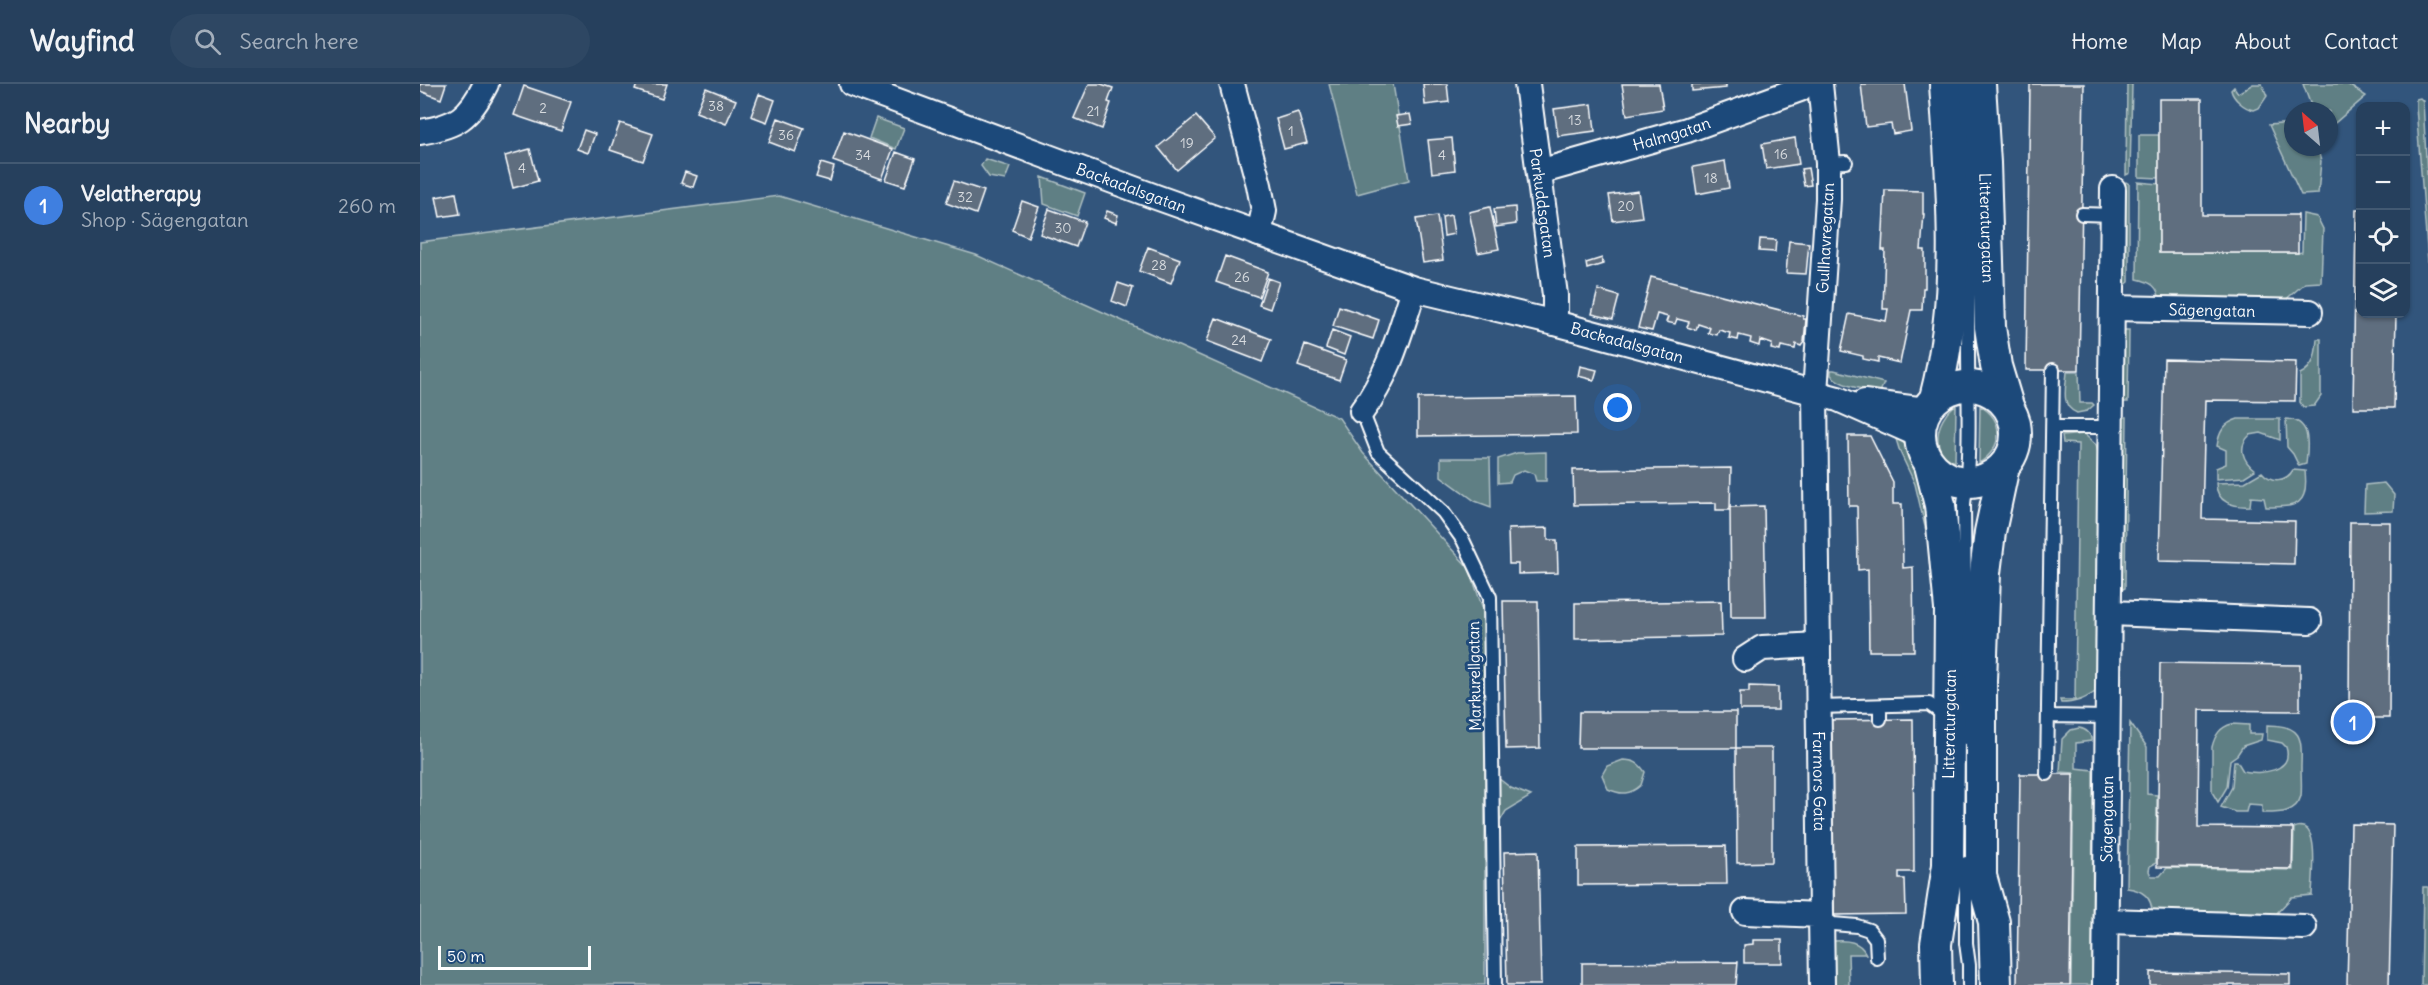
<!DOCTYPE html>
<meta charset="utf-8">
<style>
:root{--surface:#26405d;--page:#2e4763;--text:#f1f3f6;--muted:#a4afbc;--line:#425972;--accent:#ffd166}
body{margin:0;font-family:Delius,sans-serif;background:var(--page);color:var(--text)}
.controls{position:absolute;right:18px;top:18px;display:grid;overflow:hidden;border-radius:12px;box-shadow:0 2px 4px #0004}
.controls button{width:54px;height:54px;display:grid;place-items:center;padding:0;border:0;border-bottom:2px solid var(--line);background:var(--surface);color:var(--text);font:30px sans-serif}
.compass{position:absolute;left:1864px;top:18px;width:54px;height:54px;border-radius:50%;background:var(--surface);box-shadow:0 2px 4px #0004;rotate:332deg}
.scale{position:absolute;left:18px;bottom:15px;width:153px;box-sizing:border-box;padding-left:6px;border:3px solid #fff;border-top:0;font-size:16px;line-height:21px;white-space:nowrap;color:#fff;-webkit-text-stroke:4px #1f4a7a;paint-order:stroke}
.you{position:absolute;left:1198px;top:324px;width:21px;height:21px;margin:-15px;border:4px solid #fff;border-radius:50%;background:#1a73e8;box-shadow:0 0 0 9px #1a73e833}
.badge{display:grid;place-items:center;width:39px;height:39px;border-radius:50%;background:var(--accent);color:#fff;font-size:20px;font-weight:700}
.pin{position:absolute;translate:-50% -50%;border:3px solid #fff;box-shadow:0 2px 6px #0006}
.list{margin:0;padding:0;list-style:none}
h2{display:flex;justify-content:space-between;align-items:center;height:78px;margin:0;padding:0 24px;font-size:26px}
h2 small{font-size:20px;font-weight:400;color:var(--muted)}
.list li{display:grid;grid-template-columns:39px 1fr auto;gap:18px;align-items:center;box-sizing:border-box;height:84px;padding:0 24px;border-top:2px solid var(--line)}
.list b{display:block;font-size:22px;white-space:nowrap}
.list p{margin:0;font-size:20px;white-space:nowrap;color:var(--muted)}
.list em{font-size:20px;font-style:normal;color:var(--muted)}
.icon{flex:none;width:33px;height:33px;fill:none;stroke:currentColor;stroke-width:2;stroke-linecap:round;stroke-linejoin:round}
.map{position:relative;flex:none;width:2008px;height:901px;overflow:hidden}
header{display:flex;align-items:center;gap:36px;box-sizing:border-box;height:84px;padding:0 30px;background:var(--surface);border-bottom:2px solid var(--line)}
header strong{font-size:28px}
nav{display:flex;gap:33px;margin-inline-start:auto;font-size:21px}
.search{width:420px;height:54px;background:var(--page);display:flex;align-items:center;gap:15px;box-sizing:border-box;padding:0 21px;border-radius:33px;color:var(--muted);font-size:22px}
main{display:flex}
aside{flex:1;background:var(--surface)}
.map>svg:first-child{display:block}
.green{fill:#5e7f84;stroke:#aebfc2;stroke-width:1.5}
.building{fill:#5f6e7f;stroke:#fff;stroke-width:1.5}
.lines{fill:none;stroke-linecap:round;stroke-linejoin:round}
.service-casing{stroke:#fff;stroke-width:16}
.minor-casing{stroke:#fff;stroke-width:28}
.tertiary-casing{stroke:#fff;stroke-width:34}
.service{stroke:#1f4a7a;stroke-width:12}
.minor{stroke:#1f4a7a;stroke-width:24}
.tertiary{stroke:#1f4a7a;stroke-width:30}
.labels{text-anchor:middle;stroke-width:6;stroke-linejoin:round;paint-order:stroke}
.number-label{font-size:14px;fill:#d7dbdf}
.street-label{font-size:16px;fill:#fff;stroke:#1f4a7a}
</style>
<header>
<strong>Wayfind</strong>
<div class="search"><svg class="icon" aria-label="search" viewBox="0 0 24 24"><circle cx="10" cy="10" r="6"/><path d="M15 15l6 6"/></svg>Search here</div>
<nav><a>Home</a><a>Map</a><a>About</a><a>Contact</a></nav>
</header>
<main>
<aside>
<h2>Nearby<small></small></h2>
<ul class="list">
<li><span class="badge" style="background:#3f7fe0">1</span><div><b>Velatherapy</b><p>Shop · Sägengatan</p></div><em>260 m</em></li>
</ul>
</aside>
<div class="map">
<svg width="2008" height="901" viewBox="0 0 2008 901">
<rect width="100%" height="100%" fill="#32557c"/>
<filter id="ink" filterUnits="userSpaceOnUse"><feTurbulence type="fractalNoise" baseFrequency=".0167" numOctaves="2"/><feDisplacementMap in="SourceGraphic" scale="12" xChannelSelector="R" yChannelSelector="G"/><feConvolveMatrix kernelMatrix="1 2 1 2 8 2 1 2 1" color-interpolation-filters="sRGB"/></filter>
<g filter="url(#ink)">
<path class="green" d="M 909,0 L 973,0 L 989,96 L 937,110 Z
M 1707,0 L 1712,0 L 1710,89 L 1706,91 Z
M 1833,0 L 1842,0 L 1847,12 L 1839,24 L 1834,26 C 1825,25 1813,15 1811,6 L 1814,3 L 1818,9 Z
M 1883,0 L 1927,0 L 1946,12 L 1909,44 L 1909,27 L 1893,27 Z
M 2000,14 L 2003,17 L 2008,111 L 2008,178 L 1996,23 L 1996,15 Z
M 456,34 L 484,44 L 476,65 L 449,54 Z
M 1873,39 L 1873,63 L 1897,63 L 1901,77 L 1898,110 L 1881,111 L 1849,41 Z
M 1719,51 L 1739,51 L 1739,94 L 1719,93 Z
M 565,75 L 590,83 L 585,96 L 569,93 L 561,82 Z
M 622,93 L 665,109 L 657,132 L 624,120 Z
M 1706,98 L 1709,100 L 1709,198 L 1704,202 L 1704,99 Z
M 1718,98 L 1739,100 L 1739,169 L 1878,169 L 1882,168 L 1883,130 L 1897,133 L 1903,145 L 1901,198 L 1885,199 L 1864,217 L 1740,217 C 1738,202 1731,198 1717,195 Z
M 359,112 L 556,171 L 919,334 L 943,369 L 1049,484 L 1065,531 L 1065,901 L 0,901 L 0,158 Z
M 1703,246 L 1709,246 L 1708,318 L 1702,318 Z
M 1897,255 L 1901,255 L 1901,312 L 1894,322 L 1883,323 L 1880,318 L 1880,290 C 1895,283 1896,269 1897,255 Z
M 1411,286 L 1414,286 L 1464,299 L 1460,308 C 1444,305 1422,303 1411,291 Z
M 1647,288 L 1659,288 L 1660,319 L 1672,319 L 1674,321 L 1667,327 L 1657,329 C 1640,323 1646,303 1647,288 Z
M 1534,322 L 1536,322 L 1535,378 C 1509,367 1516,337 1534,322 Z
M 1560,322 C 1585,335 1583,365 1559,379 Z
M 1700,333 L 1707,333 L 1705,499 L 1705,504 L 1701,506 Z
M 1818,335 L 1860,335 L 1860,356 L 1841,349 L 1830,351 C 1817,363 1823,377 1835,386 L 1824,393 L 1796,395 L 1796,384 L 1806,380 L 1806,366 L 1797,362 C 1799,348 1804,339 1818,335 Z
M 1866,335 C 1892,336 1888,361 1886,380 L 1879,382 L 1873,370 L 1867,363 Z
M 1664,350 L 1676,361 L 1678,369 L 1676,602 L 1675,608 C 1663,616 1655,619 1641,619 L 1640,616 L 1655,616 L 1658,360 L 1643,359 L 1642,352 Z
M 1475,352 L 1487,362 L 1501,381 L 1511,468 L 1495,400 L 1480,368 Z
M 1126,368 L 1126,397 L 1116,397 L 1114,390 L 1104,386 L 1093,391 L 1090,398 L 1078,399 L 1078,375 L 1097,369 Z
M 1021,374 L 1070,374 L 1071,423 L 1055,417 L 1021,392 Z
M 1873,386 L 1885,387 C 1889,422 1877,423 1846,423 L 1844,414 L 1831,413 L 1830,422 C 1814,423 1796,419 1796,399 L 1825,398 L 1842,388 C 1851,399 1866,398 1873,386 Z
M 1964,399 L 1974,411 L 1973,427 L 1944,428 L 1945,401 Z
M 1710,639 L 1727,663 L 1727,710 L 1737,711 L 1736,779 L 1730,782 L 1729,787 L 1731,792 L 1740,792 L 1747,784 L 1873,786 L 1874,744 C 1902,732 1892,796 1892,811 L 1872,813 L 1855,831 L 1732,831 C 1733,814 1724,806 1707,804 Z
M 1812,640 L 1829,641 L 1829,650 L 1842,650 L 1841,656 L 1823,662 L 1817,671 L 1810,676 L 1807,703 L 1798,718 L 1792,708 L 1792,663 C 1795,651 1800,643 1812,640 Z
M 1847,641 C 1882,641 1882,653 1881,683 C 1881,693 1882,703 1881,712 C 1876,730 1858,729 1842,729 L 1842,721 L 1828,720 L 1826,728 L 1815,728 L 1801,723 L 1812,703 L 1814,677 L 1817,677 L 1823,687 C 1840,691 1874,688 1866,663 L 1862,659 L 1847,656 Z
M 1659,644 C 1666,645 1672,650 1671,657 L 1656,659 L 1656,684 L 1673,686 L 1672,901 L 1651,901 L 1654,689 L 1640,688 L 1642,655 L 1651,646 Z
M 1203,676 C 1214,676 1219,679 1225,688 L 1221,701 C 1210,711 1201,711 1188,705 L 1182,691 L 1187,682 Z
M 1078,694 L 1091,704 L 1111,712 L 1086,727 L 1079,739 Z
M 2003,803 L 2008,803 L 2008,901 L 2001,901 Z
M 1414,857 C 1427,856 1440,857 1446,870 L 1428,870 L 1429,901 L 1413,901 Z"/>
<path class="building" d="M 0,0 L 26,0 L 21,15 L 0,7 Z
M 217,0 L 247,0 L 242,15 L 215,6 Z
M 669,0 L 681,0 L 693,4 L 688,18 L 691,19 L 682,45 L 654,34 Z
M 1003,0 L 1027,0 L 1029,18 L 1005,21 Z
M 1202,0 L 1239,0 L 1243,25 L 1207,31 Z
M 1272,0 L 1306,0 L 1306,4 L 1272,7 Z
M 1441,0 L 1485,0 L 1491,47 L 1473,50 L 1471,40 L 1446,43 Z
M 1610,0 L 1664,0 L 1659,286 L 1606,286 Z
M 104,2 L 151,18 L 141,47 L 94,31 Z
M 286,4 L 316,16 L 306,40 L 276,28 Z
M 339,10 L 355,16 L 347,38 L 331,32 Z
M 1739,15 L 1782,15 L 1782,131 L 1878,131 L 1878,169 L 1739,169 Z
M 1172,20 L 1175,47 L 1138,52 L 1134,25 Z
M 878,28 L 887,59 L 864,65 L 856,35 Z
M 990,30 L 992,40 L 978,42 L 976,32 Z
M 776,32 L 795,54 L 757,86 L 738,63 Z
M 358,34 L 384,44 L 375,68 L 349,58 Z
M 200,39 L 233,50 L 223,77 L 190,66 Z
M 164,46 L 175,50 L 168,69 L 157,65 Z
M 424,47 L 473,65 L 462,95 L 413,77 Z
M 1032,54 L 1035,86 L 1012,89 L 1008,56 Z
M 1375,54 L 1379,80 L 1346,85 L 1342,60 Z
M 110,65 L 118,97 L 93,104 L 85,72 Z
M 476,68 L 495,75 L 485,102 L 466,96 Z
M 1305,77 L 1309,104 L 1277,110 L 1273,83 Z
M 401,79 L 414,83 L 410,97 L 396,93 Z
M 1388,84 L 1391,101 L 1384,102 L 1381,85 Z
M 265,88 L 277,92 L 273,103 L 261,99 Z
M 534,97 L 564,107 L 556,130 L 526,119 Z
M 1465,106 L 1503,107 L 1503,130 L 1504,130 L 1501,166 L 1505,166 L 1505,204 L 1503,204 L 1502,226 L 1491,226 L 1480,279 L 1458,274 L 1458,278 L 1443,275 L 1443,272 L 1421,267 L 1429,230 L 1466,237 L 1468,225 L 1463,225 L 1465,166 L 1462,166 Z
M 1218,107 L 1222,133 L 1193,137 L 1189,111 Z
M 36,109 L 40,130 L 20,133 L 16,113 Z
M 602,117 L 619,123 L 608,153 L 592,146 Z
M 1070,123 L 1079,165 L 1058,169 L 1049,128 Z
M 1095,123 L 1096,140 L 1076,143 L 1074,125 Z
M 629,125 L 665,138 L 656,163 L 620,150 Z
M 1936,126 L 1940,126 L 1940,230 L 1976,230 L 1974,324 L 1933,324 Z
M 687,127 L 698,131 L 696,139 L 684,134 Z
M 1031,131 L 1034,150 L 1024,152 L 1022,133 Z
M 1017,132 L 1023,176 L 1003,179 L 996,135 Z
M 1340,155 L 1356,156 L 1355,168 L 1339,167 Z
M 1369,157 L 1389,159 L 1386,190 L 1366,189 Z
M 728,163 L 760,175 L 751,199 L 719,187 Z
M 805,172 L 848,188 L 839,213 L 796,198 Z
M 1182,174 L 1183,180 L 1167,185 L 1166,179 Z
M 1231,193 L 1383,232 L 1383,235 L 1386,235 L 1384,258 L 1381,262 L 1376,260 L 1375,265 L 1361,262 L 1360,267 L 1351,265 L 1352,260 L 1340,256 L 1339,262 L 1330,259 L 1331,254 L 1319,251 L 1318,256 L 1309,254 L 1310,249 L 1299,246 L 1297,251 L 1288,249 L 1290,244 L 1278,240 L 1276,246 L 1267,243 L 1269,238 L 1257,235 L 1255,240 L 1246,238 L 1248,233 L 1237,230 L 1232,247 L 1218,244 Z
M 848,194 L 859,198 L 850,225 L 839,221 Z
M 698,199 L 713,204 L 707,223 L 692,217 Z
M 1178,206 L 1199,212 L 1193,235 L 1172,230 Z
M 919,222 L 959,236 L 953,255 L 913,242 Z
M 796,234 L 851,255 L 842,278 L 787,257 Z
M 912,246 L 930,253 L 924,271 L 906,264 Z
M 885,261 L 926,276 L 919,296 L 878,282 Z
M 1744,275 L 1876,278 L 1875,317 L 1785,316 L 1782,435 L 1875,437 L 1874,480 L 1739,477 Z
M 1160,282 L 1177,286 L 1174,296 L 1158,292 Z
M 1156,312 L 1157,350 L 998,352 L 998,314 Z
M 1428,352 L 1450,352 L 1473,398 L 1473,420 L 1482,420 L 1483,484 L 1493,483 L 1494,567 L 1449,567 L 1448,485 L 1438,486 L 1437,422 L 1429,422 Z
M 1311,384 L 1310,426 L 1296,426 L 1296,419 L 1154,421 L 1153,386 Z
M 1344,422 L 1346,533 L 1311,533 L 1310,423 Z
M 1930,438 L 1970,438 L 1969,634 L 1929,634 Z
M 1128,444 L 1128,456 L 1137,456 L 1138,489 L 1098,490 L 1098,480 L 1089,480 L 1088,445 Z
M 1083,517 L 1118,517 L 1120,664 L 1086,665 Z
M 1301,517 L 1302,552 L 1155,555 L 1155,519 Z
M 1740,579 L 1880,581 L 1880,627 L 1779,626 L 1778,743 L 1873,744 L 1872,785 L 1737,783 Z
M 1329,602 L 1358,603 L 1358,626 L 1320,626 L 1320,608 L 1329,608 Z
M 1159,628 L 1316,628 L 1316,664 L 1158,664 Z
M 1493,635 L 1494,788 L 1479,788 L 1479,795 L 1485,795 L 1486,830 L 1414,831 L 1411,636 Z
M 1316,664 L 1352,664 L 1352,778 L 1317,779 Z
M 1600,690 L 1653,690 L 1650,901 L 1597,901 Z
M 1931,740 L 1973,741 L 1969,901 L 1927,901 Z
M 1306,762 L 1307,800 L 1158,801 L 1158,763 Z
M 1118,767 L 1121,901 L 1087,901 L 1084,768 Z
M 1333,856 L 1362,856 L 1362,879 L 1324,879 L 1324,861 L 1333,860 Z
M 1318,878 L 1316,901 L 1162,901 L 1162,879 Z
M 1730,888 L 1870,890 L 1870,901 L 1730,901 Z"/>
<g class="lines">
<g class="service-casing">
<path id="service" d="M 1542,0 C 1548,88 1549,177 1548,265 C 1548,316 1551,369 1544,420 L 1546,654
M 1408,79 L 1426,78
M 1662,130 L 1693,131
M 942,327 L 958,368 L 1023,428 L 1043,456 L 1070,513 L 1075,901
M 1633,343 L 1690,343
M 1460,622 L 1460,635
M 1399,623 L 1509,620 L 1525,632
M 1629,632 L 1688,633
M 1627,690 L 1633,286
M 1546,779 L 1546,859 L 1549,881 L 1549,901
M 1401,831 L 1413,840 L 1437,842 L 1449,846 L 1456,855 L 1457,874"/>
</g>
<g class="minor-casing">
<g id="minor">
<path id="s1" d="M 432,0 L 736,113 L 994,205 L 1135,239 L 1418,315 L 1499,351"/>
<path d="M 812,0 L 839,101 L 844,127 L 839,150"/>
<path id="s2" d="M 1107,0 L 1135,211 L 1135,239"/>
<path id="s3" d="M 1400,0 L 1408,79 L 1408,115 L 1395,309 L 1401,831"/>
<path d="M 0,48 C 37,42 49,34 66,0"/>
<path id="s4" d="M 1119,88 L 1267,46 L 1380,5"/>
<path id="s5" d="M 1693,224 L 1890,228"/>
<path d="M 1444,318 L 1506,326"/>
<path d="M 942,327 C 969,291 980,248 994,205"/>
<path d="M 1690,529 L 1889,537"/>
<path d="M 1325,575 L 1342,564 L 1398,561"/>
<path d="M 1325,828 L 1401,831 L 1402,901"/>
<path d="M 1687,837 L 1884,843"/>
<path id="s6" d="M 1685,901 L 1693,105"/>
</g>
</g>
<g class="tertiary-casing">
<g id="tertiary">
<path id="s7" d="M 1560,0 L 1565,79 L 1570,243 L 1576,282 L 1588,322"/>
<circle cx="1548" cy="350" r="48"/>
<path d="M 1515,314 C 1542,212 1532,104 1525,0"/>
<path d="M 1510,381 L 1520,421 L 1530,525 L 1528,781 L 1516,860 L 1517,901"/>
<path d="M 1576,901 L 1574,838 L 1561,792 L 1561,597 L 1565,489 L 1570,448 L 1584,382"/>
</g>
</g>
<use href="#service" class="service"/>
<use href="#minor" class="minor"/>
<use href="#tertiary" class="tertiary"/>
</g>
</g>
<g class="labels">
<g class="number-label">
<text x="296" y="27">38</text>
<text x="123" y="29">2</text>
<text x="673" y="32">21</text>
<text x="1155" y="41">13</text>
<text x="871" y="52">1</text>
<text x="366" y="56">36</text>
<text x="767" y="64">19</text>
<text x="1361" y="75">16</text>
<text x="443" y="76">34</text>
<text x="1022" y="76">4</text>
<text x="102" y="89">4</text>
<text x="1291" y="99">18</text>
<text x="545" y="118">32</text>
<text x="1206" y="127">20</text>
<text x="643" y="149">30</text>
<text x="739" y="186">28</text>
<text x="822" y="198">26</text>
<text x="819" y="261">24</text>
</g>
<g class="street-label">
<text dy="6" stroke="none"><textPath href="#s4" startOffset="138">Halmgatan</textPath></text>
<text dy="6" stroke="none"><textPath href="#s1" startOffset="298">Backadalsgatan</textPath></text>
<text dy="6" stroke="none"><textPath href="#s2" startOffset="120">Parkuddsgatan</textPath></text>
<text dy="6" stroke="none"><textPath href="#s7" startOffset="144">Litteraturgatan</textPath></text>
<text transform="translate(1405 154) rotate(-87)" y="6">Gullhavregatan</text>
<text dy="6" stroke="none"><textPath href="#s5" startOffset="99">Sägengatan</textPath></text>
<text dy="6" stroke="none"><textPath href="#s1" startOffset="818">Backadalsgatan</textPath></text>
<text transform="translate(1054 592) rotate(-91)" y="6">Markurellgatan</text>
<text transform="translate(1529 640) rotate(-89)" y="6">Litteraturgatan</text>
<text dy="6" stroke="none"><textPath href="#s3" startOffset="698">Farmors Gata</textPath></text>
<text dy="6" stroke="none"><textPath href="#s6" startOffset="166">Sägengatan</textPath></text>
</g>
</g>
</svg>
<div class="controls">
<button>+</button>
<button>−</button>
<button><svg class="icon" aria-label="locate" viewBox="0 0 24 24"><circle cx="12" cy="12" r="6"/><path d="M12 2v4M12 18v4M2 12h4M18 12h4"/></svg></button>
<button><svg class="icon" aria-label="layers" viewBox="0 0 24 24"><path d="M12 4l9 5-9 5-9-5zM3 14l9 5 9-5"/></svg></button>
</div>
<svg class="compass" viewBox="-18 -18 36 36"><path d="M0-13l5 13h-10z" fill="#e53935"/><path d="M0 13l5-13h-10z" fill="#a4afbc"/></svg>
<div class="scale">50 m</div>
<div class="you"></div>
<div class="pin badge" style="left:1933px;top:638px;background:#3f7fe0">1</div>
</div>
</main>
